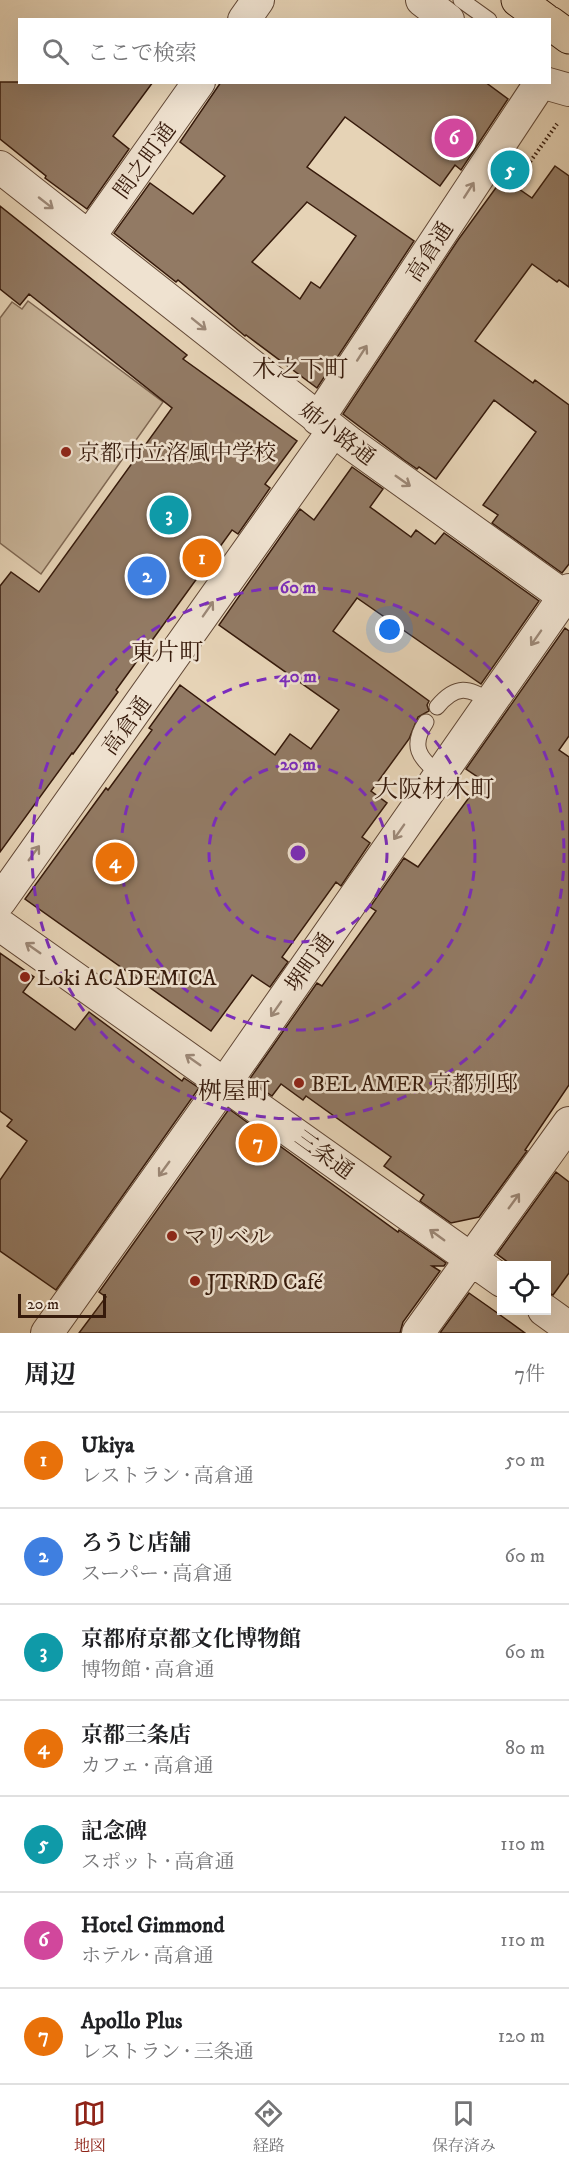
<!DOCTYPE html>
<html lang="ja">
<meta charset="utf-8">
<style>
:root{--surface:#fff;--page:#f2f2f2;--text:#202124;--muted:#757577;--line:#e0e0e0;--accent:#8f2418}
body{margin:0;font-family:"IM FELL DW Pica","Noto Serif JP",serif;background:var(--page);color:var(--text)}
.controls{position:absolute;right:18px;bottom:18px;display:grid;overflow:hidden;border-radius:0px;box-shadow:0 6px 24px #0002}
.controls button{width:54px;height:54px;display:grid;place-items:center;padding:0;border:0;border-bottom:2px solid var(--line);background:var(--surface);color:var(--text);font:30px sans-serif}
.scale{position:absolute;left:18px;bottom:15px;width:88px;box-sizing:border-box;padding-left:6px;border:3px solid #361a0b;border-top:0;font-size:16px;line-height:21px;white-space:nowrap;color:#361a0b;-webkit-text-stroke:4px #efe2d0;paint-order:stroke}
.you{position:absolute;left:390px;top:630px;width:21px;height:21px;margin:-15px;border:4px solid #fff;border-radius:50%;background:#1a73e8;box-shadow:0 0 0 9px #1a73e833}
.badge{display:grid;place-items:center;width:39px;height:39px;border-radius:50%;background:var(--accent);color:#fff;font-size:20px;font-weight:700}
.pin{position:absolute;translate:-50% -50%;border:3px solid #fff;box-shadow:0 2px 6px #0006}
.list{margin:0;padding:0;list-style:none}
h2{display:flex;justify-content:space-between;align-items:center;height:78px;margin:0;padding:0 24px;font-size:26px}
h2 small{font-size:20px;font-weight:400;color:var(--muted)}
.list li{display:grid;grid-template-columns:39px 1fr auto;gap:18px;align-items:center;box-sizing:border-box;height:96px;padding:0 24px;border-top:2px solid var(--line)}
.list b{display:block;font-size:22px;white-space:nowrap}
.list p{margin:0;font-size:20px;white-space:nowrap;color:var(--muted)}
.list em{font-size:20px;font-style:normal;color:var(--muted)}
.icon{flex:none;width:33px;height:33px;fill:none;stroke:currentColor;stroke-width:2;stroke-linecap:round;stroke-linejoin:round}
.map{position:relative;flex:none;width:569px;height:1333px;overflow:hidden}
.search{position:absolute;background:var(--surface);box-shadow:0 6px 24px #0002;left:18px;right:18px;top:18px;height:66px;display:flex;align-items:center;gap:15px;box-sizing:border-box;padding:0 21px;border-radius:0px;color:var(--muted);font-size:22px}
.sheet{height:750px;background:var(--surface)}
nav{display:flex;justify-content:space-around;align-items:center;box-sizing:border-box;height:84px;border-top:2px solid var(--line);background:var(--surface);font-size:16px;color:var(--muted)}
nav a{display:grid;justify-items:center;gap:3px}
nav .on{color:var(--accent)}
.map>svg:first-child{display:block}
.green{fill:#c8b499;stroke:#7f6752;stroke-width:1.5}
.building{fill:#927a64;stroke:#361a0b;stroke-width:1.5;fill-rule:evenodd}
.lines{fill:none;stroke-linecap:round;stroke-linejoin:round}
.lane-casing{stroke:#624836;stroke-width:17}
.street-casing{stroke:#624836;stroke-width:34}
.primary-casing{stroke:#361a0b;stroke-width:35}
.path{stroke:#361a0b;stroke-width:4;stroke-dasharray:1.5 3;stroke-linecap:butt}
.lane{stroke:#efe2d0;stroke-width:15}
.street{stroke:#efe2d0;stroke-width:32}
.primary{stroke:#e6d3b6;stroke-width:33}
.oneway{stroke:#9c8877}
.ring{fill:none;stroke:#7b2cbf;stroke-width:3;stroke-dasharray:10 8}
.poi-dot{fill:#8f2418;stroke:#efe2d0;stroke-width:2}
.labels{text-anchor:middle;stroke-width:5;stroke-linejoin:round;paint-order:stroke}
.street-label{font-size:22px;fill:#361a0b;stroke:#efe2d0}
.poi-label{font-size:22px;fill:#361a0b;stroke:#efe2d0;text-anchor:start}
.neighbourhood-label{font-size:24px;fill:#361a0b;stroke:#efe2d0}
.centre{fill:#7b2cbf;stroke:#efe2d0;stroke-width:3}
.ring-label{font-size:18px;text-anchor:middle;font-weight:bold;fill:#7b2cbf;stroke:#efe2d0;stroke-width:5;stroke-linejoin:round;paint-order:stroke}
</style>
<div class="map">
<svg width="569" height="1333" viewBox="0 0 569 1333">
<rect width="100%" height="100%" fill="#e6d3b6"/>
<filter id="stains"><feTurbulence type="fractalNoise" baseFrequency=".00333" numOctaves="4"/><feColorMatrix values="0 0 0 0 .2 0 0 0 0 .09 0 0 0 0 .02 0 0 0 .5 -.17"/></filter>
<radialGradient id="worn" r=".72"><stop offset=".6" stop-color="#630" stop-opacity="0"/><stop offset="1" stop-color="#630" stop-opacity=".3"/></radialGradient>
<path class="green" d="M 28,301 L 163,402 L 41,574 L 0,543 L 0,318 L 12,302 L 22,309 Z"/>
<path class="building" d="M 0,82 L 153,82 L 113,136 L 129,149 L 87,209 L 45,178 L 46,176 L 0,139 Z
M 221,82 L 485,82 L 508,99 L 461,170 L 455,165 L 440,186 L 345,117 L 307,167 L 414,241 L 317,388 L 246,335 L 245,336 L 178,280 L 176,282 L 114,233 L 150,183 L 193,214 L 225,176 L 180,142 ZM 307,202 L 356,236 L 320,288 L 311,282 L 300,299 L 252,262 Z
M 555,166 L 569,176 L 569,287 L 559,280 L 557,282 L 532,264 L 475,341 L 533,383 L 535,380 L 569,405 L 569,564 L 562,573 L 492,523 L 498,515 L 483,505 L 536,432 L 494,400 L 436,479 L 419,467 L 417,469 L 404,460 L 343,414 L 458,240 L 503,178 L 532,198 Z
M 0,206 L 187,355 L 183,359 L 297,441 L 265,484 L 270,488 L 238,534 L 232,530 L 116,690 L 118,692 L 73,754 L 72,753 L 0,852 L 0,586 L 11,572 L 39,592 L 172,408 L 29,294 L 20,305 L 0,289 Z
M 352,467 L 383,489 L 370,507 L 411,537 L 416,530 L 435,544 L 444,533 L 539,601 L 481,684 L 357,598 L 333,631 L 429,701 L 427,705 L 429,711 L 418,717 L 409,739 L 371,791 L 387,803 L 362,837 L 370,843 L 341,886 L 336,882 L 282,957 L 288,962 L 270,987 L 252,975 L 211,1031 L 25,899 L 106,788 L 108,790 L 152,730 L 149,728 L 180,685 L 275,755 L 290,734 L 311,749 L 339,710 L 219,625 L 300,509 L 314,520 Z
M 565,628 L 569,631 L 569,736 L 559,750 L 569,757 L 569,1085 L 525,1150 L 527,1151 L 479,1217 L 451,1223 L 420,1201 L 424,1195 L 384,1166 L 391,1157 L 306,1096 L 303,1100 L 281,1084 L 272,1096 L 249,1080 L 317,983 L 322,986 L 376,911 L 370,907 L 404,858 L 418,867 L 482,780 L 466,769 Z
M 0,953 L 34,977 L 23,992 L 75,1030 L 89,1012 L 182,1081 L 184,1078 L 199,1088 L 56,1290 L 0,1251 L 0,1180 L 27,1141 L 7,1126 L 12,1120 L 0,1111 Z
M 229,1109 L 398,1232 L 399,1230 L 446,1263 L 444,1266 L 432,1266 L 440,1271 L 403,1322 L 400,1333 L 79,1333 L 106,1297 L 99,1292 Z
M 556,1172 L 569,1182 L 569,1273 L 553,1295 L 546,1292 L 546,1266 L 513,1266 L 497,1254 Z
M 469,1293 L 496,1312 L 525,1333 L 440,1333 Z"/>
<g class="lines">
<g class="lane-casing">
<path id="lane" d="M 461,0 L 489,20
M 437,707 C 456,684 469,687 491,702
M 426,722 C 410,746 419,758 439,774"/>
</g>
<g class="street-casing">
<path id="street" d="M 422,0 L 448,20
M 244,20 L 258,0
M 541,82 L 569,90
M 0,167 L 350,443 L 569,600
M 89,237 L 199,82
M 318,419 L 541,82
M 0,901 L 333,431
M 0,925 L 502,1281
M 544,1310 L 569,1328
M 47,1333 L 225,1083 L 569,590
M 418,1333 L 569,1123"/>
</g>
<g class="primary-casing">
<path id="primary" d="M 518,0 L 545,20
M 550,23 L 569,37"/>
</g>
<path class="path" d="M 525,169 L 557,124"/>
<use href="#lane" class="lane"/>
<use href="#street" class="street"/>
<use href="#primary" class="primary"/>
</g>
<defs><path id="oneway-shaft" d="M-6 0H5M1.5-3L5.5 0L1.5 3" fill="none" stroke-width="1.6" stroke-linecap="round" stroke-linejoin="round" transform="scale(1.5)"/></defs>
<g class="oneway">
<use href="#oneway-shaft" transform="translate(469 190) rotate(-57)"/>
<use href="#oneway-shaft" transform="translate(46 203) rotate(38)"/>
<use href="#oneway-shaft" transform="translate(199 324) rotate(39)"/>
<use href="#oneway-shaft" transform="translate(362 353) rotate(-57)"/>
<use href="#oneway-shaft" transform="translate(403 481) rotate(35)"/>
<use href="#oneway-shaft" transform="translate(208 609) rotate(-55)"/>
<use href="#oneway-shaft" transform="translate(536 638) rotate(125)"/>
<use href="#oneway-shaft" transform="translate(399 832) rotate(125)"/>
<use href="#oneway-shaft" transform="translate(34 853) rotate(-54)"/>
<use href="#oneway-shaft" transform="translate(33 948) rotate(-145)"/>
<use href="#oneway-shaft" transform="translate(276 1009) rotate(125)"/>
<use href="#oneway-shaft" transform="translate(193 1060) rotate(-145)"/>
<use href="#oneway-shaft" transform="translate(164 1169) rotate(126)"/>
<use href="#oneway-shaft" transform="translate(514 1201) rotate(-54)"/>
<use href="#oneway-shaft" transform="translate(437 1235) rotate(-144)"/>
</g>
<g class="ring">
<circle cx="298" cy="853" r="89"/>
<circle cx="298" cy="853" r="177"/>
<circle cx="298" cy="853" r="266"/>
</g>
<g class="poi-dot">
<circle cx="66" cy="452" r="6"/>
<circle cx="25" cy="977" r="6"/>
<circle cx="299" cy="1083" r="6"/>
<circle cx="172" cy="1236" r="6"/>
<circle cx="195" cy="1281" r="6"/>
</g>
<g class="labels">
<g class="street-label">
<text transform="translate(144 160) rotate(-54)" y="8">間之町通</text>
<text transform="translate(429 251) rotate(-57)" y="8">高倉通</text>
<text transform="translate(338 433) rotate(37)" y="8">姉小路通</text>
<text transform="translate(126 725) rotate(-54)" y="8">高倉通</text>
<text transform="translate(309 962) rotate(-55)" y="8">堺町通</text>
<text transform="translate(325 1154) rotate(36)" y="8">三条通</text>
</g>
<g class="poi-label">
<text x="78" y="460">京都市立洛風中学校</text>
<text x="37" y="985">Loki ACADEMICA</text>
<text x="311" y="1091">BEL AMER 京都別邸</text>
<text x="184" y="1244">マリベル</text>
<text x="207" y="1289">JTRRD Café</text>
</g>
<g class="neighbourhood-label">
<text x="300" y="377">木之下町</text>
<text x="167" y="660">東片町</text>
<text x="434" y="797">大阪材木町</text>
<text x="234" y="1099">桝屋町</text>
</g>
</g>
<circle cx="298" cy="853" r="9" class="centre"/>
<g class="ring-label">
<text x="298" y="593">60 m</text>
<text x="298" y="682">40 m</text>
<text x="298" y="770">20 m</text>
</g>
<rect width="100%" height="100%" filter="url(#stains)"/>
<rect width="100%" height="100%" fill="url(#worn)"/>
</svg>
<div class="controls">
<button><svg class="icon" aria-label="locate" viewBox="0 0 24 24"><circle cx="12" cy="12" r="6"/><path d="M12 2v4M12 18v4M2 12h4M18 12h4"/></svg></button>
</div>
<div class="scale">20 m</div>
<div class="you"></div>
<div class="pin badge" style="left:202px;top:558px;background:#e8710a">1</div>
<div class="pin badge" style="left:147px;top:576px;background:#3f7fe0">2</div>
<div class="pin badge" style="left:169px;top:515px;background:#0f9aa8">3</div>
<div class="pin badge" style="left:115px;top:862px;background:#e8710a">4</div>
<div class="pin badge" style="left:510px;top:170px;background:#0f9aa8">5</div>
<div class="pin badge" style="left:454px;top:138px;background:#d1479c">6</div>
<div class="pin badge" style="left:258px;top:1143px;background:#e8710a">7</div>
<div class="search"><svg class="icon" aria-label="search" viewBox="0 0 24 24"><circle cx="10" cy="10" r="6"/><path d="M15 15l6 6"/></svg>ここで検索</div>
</div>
<section class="sheet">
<h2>周辺<small>7件</small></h2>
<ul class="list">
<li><span class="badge" style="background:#e8710a">1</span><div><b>Ukiya</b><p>レストラン · 高倉通</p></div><em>50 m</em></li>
<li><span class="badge" style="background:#3f7fe0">2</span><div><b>ろうじ店舗</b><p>スーパー · 高倉通</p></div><em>60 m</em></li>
<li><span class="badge" style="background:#0f9aa8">3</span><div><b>京都府京都文化博物館</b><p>博物館 · 高倉通</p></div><em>60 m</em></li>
<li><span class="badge" style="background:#e8710a">4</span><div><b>京都三条店</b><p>カフェ · 高倉通</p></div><em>80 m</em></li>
<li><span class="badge" style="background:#0f9aa8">5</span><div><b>記念碑</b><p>スポット · 高倉通</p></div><em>110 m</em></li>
<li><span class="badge" style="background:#d1479c">6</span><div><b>Hotel Gimmond</b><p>ホテル · 高倉通</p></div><em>110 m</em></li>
<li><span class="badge" style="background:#e8710a">7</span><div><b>Apollo Plus</b><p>レストラン · 三条通</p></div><em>120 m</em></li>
</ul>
</section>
<nav>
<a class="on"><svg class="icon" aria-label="map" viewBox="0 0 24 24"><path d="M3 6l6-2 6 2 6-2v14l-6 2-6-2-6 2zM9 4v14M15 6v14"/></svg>地図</a>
<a><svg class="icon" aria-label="directions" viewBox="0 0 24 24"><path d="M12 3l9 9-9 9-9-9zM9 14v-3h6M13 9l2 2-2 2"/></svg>経路</a>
<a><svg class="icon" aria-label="saved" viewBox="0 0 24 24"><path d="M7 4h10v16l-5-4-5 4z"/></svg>保存済み</a>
</nav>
